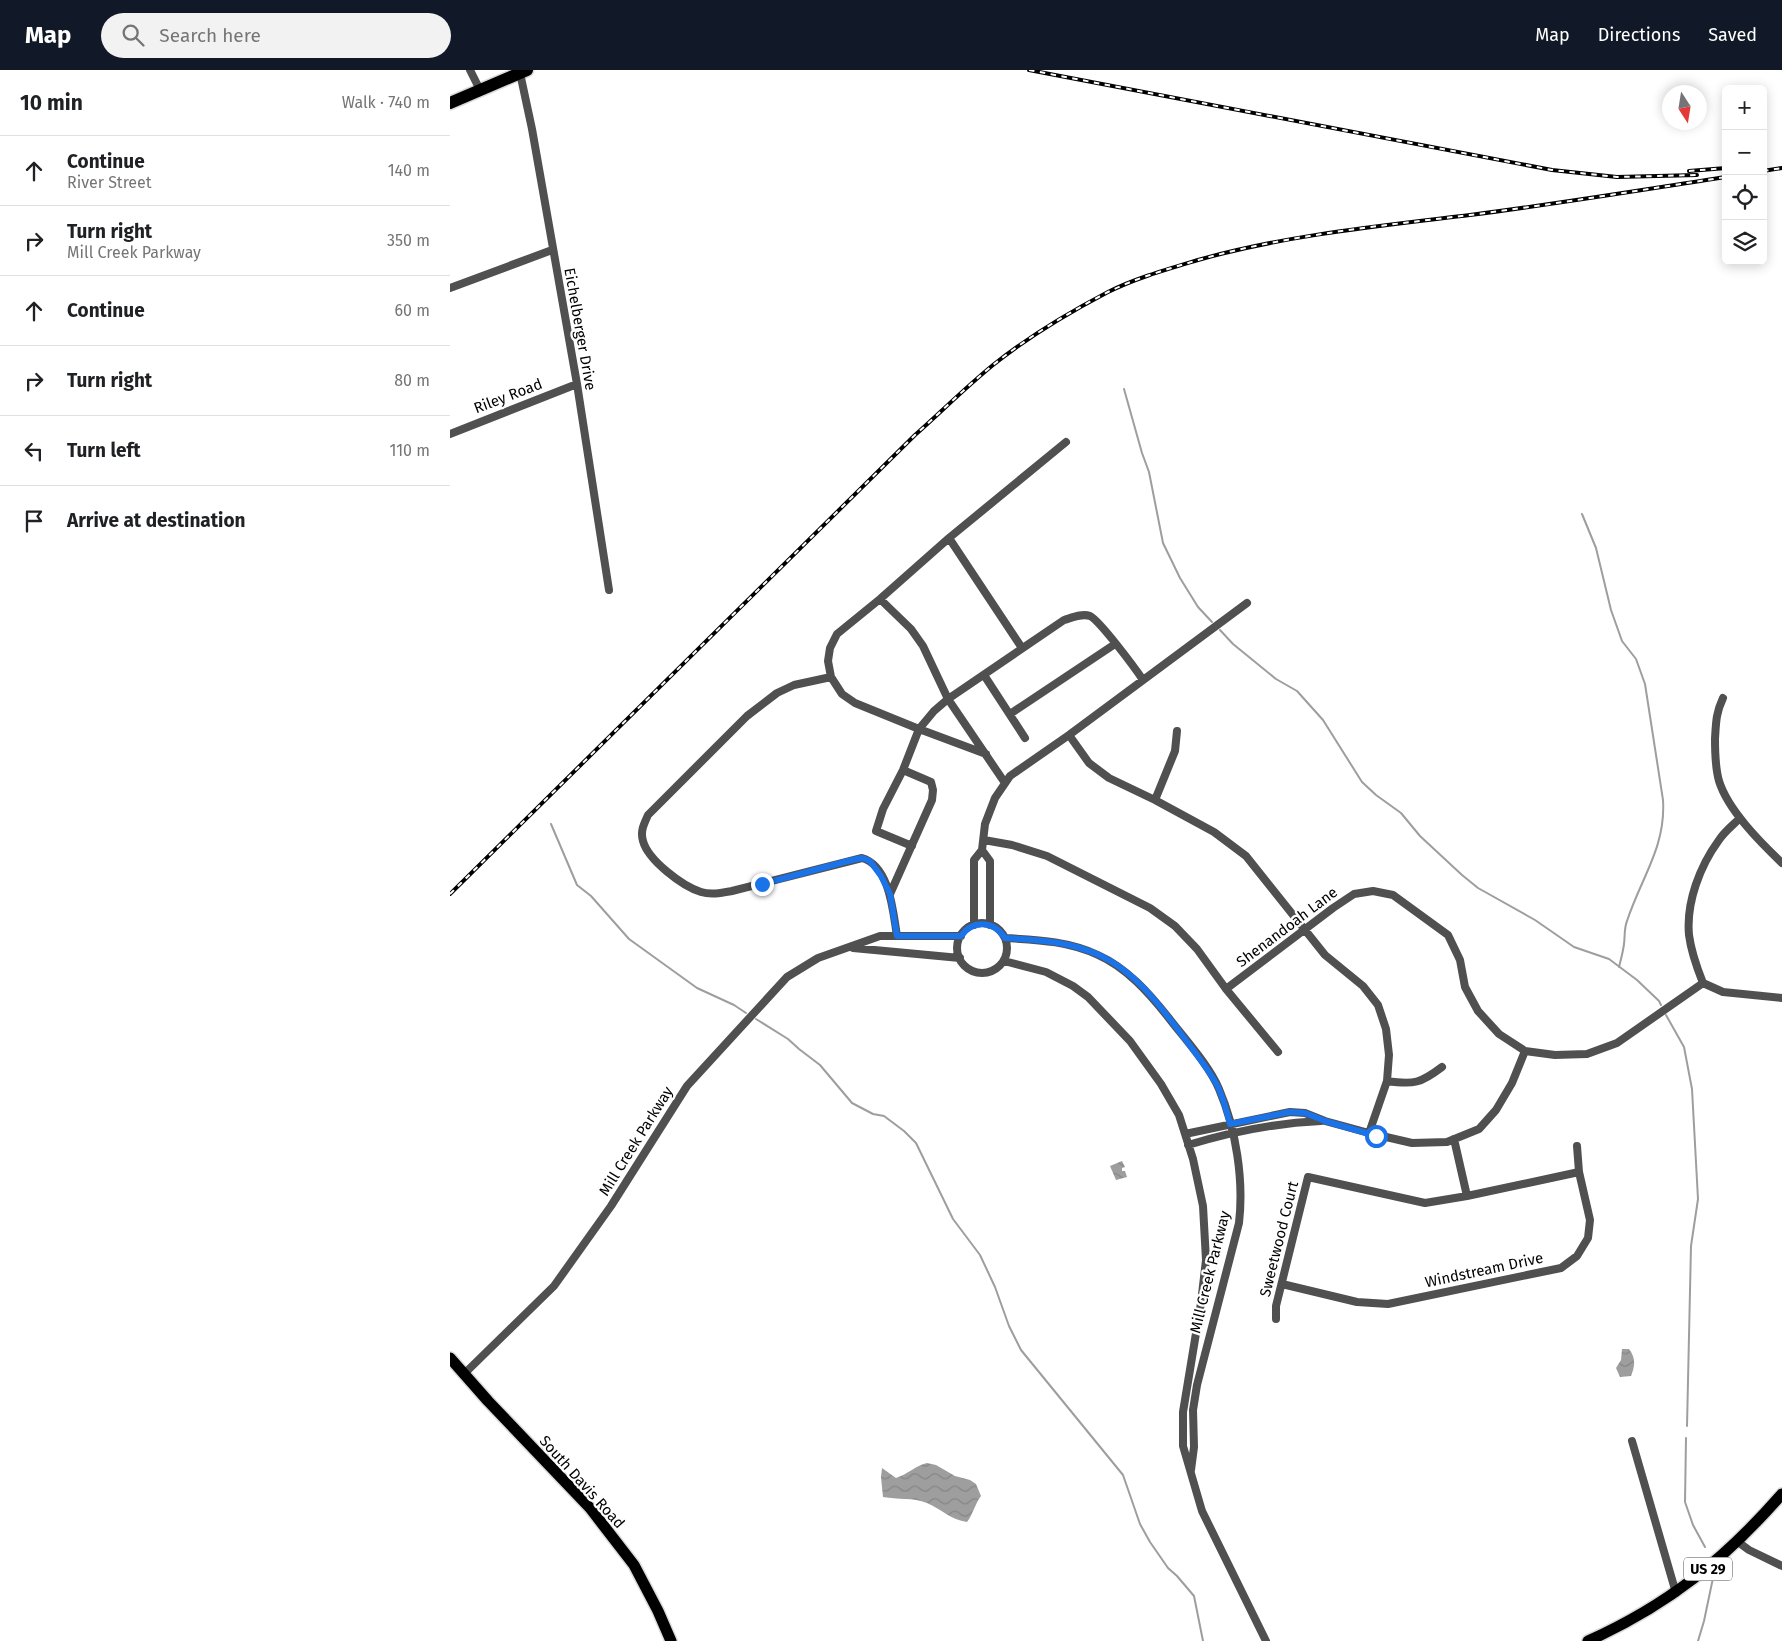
<!DOCTYPE html>
<meta charset="utf-8">
<style>
:root{--surface:#fff;--page:#f2f2f2;--text:#202124;--muted:#757577;--line:#e0e0e0;--accent:#111827}
body{margin:0;font-family:"Fira Sans",sans-serif;background:var(--page);color:var(--text)}
.controls{position:absolute;right:15px;top:15px;display:grid;overflow:hidden;border-radius:8px;box-shadow:0 2px 12px #0003}
.controls button{width:45px;height:45px;display:grid;place-items:center;padding:0;border:0;border-bottom:1px solid var(--line);background:var(--surface);color:var(--text);font:25px sans-serif}
.compass{position:absolute;left:1212px;top:15px;width:45px;height:45px;border-radius:50%;background:var(--surface);box-shadow:0 2px 12px #0003;rotate:168deg}
.stop{position:absolute;width:15px;height:15px;margin:-11px;border:4px solid #1a73e8;border-radius:50%;background:#fff}
.stop.end{background:#1a73e8;border-color:#fff;box-shadow:0 1px 5px #0008}
.list{margin:0;padding:0;list-style:none}
h2{display:flex;justify-content:space-between;align-items:center;height:65px;margin:0;padding:0 20px;font-size:21px}
h2 small{font-size:16px;font-weight:400;color:var(--muted)}
.list li{display:grid;grid-template-columns:32px 1fr auto;gap:15px;align-items:center;box-sizing:border-box;height:70px;padding:0 20px;border-top:1px solid var(--line)}
.list b{display:block;font-size:19px;white-space:nowrap}
.list p{margin:0;font-size:16px;white-space:nowrap;color:var(--muted)}
.list em{font-size:16px;font-style:normal;color:var(--muted)}
.icon{flex:none;width:28px;height:28px;fill:none;stroke:currentColor;stroke-width:2;stroke-linecap:round;stroke-linejoin:round}
.map{position:relative;flex:none;width:1332px;height:1571px;overflow:hidden}
header{display:flex;align-items:center;gap:30px;box-sizing:border-box;height:70px;padding:0 25px;background:var(--accent);color:#fff}
header strong{font-size:24px}
nav{display:flex;gap:28px;margin-inline-start:auto;font-size:18px}
.search{width:350px;height:45px;background:var(--page);display:flex;align-items:center;gap:12px;box-sizing:border-box;padding:0 18px;border-radius:28px;color:var(--muted);font-size:19px}
main{display:flex}
aside{flex:1;background:var(--surface)}
.map>svg:first-child{display:block}
.water{fill:url(#water-waves)}
.lines{fill:none;stroke-linecap:round;stroke-linejoin:round}
.stream{stroke:#9e9e9e;stroke-width:2}
.primary-casing{stroke:#dbdbdb;stroke-width:14}
.trunk-casing{stroke:#dbdbdb;stroke-width:15}
.minor{stroke:#505050;stroke-width:8}
.primary{stroke:#000;stroke-width:11}
.trunk{stroke:#000;stroke-width:12}
.rail-casing{stroke:#000;stroke-width:4}
.rail{stroke:#fff;stroke-width:2;stroke-dasharray:5.5;stroke-linecap:butt}
.route{stroke:#1a73e8;stroke-width:6}
.labels{text-anchor:middle;stroke-width:4.5;stroke-linejoin:round;paint-order:stroke}
.shield{fill:#fff;stroke:#4c4c4c;stroke-width:1}
.shield-label{font-size:14px;font-weight:bold;fill:#000}
.street-label{font-size:15px;fill:#000;stroke:#fff}
</style>
<header>
<strong>Map</strong>
<div class="search"><svg class="icon" aria-label="search" viewBox="0 0 24 24"><circle cx="10" cy="10" r="6"/><path d="M15 15l6 6"/></svg>Search here</div>
<nav><a>Map</a><a>Directions</a><a>Saved</a></nav>
</header>
<main>
<aside>
<h2>10 min<small>Walk · 740 m</small></h2>
<ul class="list">
<li><svg class="icon" aria-label="ahead" viewBox="0 0 24 24"><path d="M12 20V5M6 11l6-6 6 6"/></svg><div><b>Continue</b><p>River Street</p></div><em>140 m</em></li>
<li><svg class="icon" aria-label="right" viewBox="0 0 24 24"><path d="M7 20v-9h11M14 6l5 5-5 5"/></svg><div><b>Turn right</b><p>Mill Creek Parkway</p></div><em>350 m</em></li>
<li><svg class="icon" aria-label="ahead" viewBox="0 0 24 24"><path d="M12 20V5M6 11l6-6 6 6"/></svg><div><b>Continue</b></div><em>60 m</em></li>
<li><svg class="icon" aria-label="right" viewBox="0 0 24 24"><path d="M7 20v-9h11M14 6l5 5-5 5"/></svg><div><b>Turn right</b></div><em>80 m</em></li>
<li><svg class="icon" aria-label="left" viewBox="0 0 24 24"><path d="M17 20v-9H6M10 6l-5 5 5 5"/></svg><div><b>Turn left</b></div><em>110 m</em></li>
<li><svg class="icon" aria-label="arrive" viewBox="0 0 24 24"><path d="M6 21V4h12l-3 4 3 4H6"/></svg><div><b>Arrive at destination</b></div></li>
</ul>
</aside>
<div class="map">
<svg width="1332" height="1571" viewBox="0 0 1332 1571">
<defs>
<pattern id="water-waves" width="16" height="10" patternUnits="userSpaceOnUse" patternTransform="scale(1.25)"><rect width="16" height="10" fill="#9e9e9e"/><path d="M0 5q4-4 8 0t8 0" fill="none" stroke="#868686"/></pattern>
</defs>
<rect width="100%" height="100%" fill="#fff"/>
<path class="water" d="M 672,1091 L 675,1097 L 672,1098 L 672,1101 L 675,1101 L 677,1107 L 666,1110 L 660,1096 Z
M 1172,1279 L 1179,1279 C 1186,1288 1185,1296 1181,1306 L 1170,1307 L 1166,1298 L 1171,1290 Z
M 477,1393 L 486,1395 L 505,1406 L 520,1410 L 526,1414 L 531,1426 C 525,1434 523,1444 517,1452 C 501,1450 491,1439 477,1433 C 463,1427 448,1430 433,1427 L 431,1407 L 432,1398 L 446,1408 C 458,1404 465,1396 477,1393 Z"/>
<g class="lines">
<path class="stream" d="M 674,319 L 692,383 L 699,402 L 713,473 L 730,508 L 748,537 L 762,552
M 1132,444 L 1146,478 L 1161,540 L 1172,571 L 1186,589 L 1195,614 L 1213,730 C 1216,777 1191,808 1177,851 C 1174,858 1175,867 1174,874 C 1173,882 1171,889 1169,897
M 770,560 L 783,574 L 826,609 L 847,621 L 873,650 L 912,712 L 926,725 L 951,743 L 970,766 L 1012,805 L 1028,818 L 1085,850 L 1124,877 L 1159,889 L 1187,910 L 1209,931 L 1211,935
M 101,754 L 127,815 L 141,826 L 179,869 L 247,918 L 284,935 L 296,943
M 1216,945 L 1234,977 L 1242,1019 L 1248,1129 L 1241,1176 L 1237,1356
M 306,949 L 338,969 L 349,979 L 370,995 L 402,1033 L 423,1044 L 434,1046 L 454,1061 L 466,1073 L 503,1149 L 530,1185 L 545,1217 L 559,1256 L 571,1280 L 673,1405 L 690,1454 L 700,1472 L 718,1498 L 727,1506 L 744,1526 L 753,1571
M 1236,1368 L 1235,1432 L 1243,1455 L 1255,1477
M 1248,1571 L 1254,1551 L 1263,1508"/>
<g class="primary-casing">
<path id="primary" d="M 0,1288 L 38,1331 L 140,1438 L 184,1495 L 208,1541 L 221,1571
M 1138,1571 C 1218,1535 1274,1490 1332,1424"/>
</g>
<g class="trunk-casing">
<path id="trunk" d="M 0,33 L 77,0"/>
</g>
<path class="minor" d="M 20,0 L 30,20
M 70,3 L 82,59 L 127,314 L 159,520
M 0,218 L 102,180
M 0,364 L 127,314
M 499,468 L 572,578
M 430,529 L 461,559 L 473,576 L 498,629 L 555,713
M 534,605 L 575,668
M 381,607 L 344,615 L 327,623 L 297,646 L 198,745 C 194,754 190,761 193,771 C 198,790 232,816 251,822 C 261,825 271,823 282,821 L 412,788 C 440,796 443,842 447,866
M 1273,628 C 1266,643 1266,652 1265,669 C 1265,682 1265,697 1269,711 C 1278,740 1310,772 1332,793
M 560,644 L 665,574
M 619,665 L 639,693 L 659,708 L 705,730 L 764,762 L 796,786 L 875,885 L 913,916 L 928,935 L 936,959 L 939,985 L 937,1011 L 919,1063
M 536,684 L 469,659 L 405,633 L 392,624 L 381,607 L 378,591 L 380,578 L 387,564 L 430,529 L 499,468 L 616,372
M 705,730 L 725,681 L 727,661
M 1290,748 C 1283,755 1274,762 1269,770 C 1250,796 1236,832 1239,865 C 1241,881 1247,898 1253,913 L 1273,922 L 1332,928
M 534,770 L 562,775 L 597,786 L 700,838 L 725,856 L 747,879 L 776,919 L 828,982
M 462,776 L 426,761 L 433,739 L 453,700 L 469,659 L 484,641 L 498,629 L 614,550 C 621,548 632,543 640,546 C 650,551 685,598 693,610
M 532,780 L 540,791 L 540,855
M 440,824 L 482,730 L 483,720 L 481,712 L 453,700
M507 878a25 25 0 1 1 50 0a25 25 0 1 1-50 0Z
M 524,855 L 524,790 L 532,780 L 535,754 L 545,728 L 560,706 L 619,665 L 797,533
M 555,868 C 588,870 618,871 648,885 C 677,898 699,923 718,947 C 734,968 759,995 769,1019 C 786,1059 794,1110 789,1153 L 747,1315 L 743,1340 L 744,1377 L 741,1400
M 403,878 L 510,888
M 554,891 L 596,902 L 623,916 L 638,927 L 680,971 L 711,1014 L 729,1045 L 743,1089 L 753,1136 L 756,1190 L 751,1233 L 733,1342 L 733,1376 L 752,1441 L 816,1571
M 776,919 L 883,838 L 904,824 L 923,821 L 943,825 L 998,865 L 1010,890 L 1015,917 L 1028,941 L 1049,964 L 1075,981 L 1105,985 L 1137,984 L 1167,973 L 1253,913
M 937,1011 C 964,1015 971,1013 992,997
M 735,1064 L 840,1042 L 855,1043 L 875,1051 L 919,1063 L 962,1073 L 997,1072 L 1029,1059 L 1046,1040 L 1062,1013 L 1075,981
M 1004,1069 L 1017,1126
M 738,1075 C 781,1062 826,1053 871,1051
M 832,1214 L 907,1232 L 938,1234 L 1111,1198 L 1127,1186 L 1138,1168 L 1140,1150 L 1129,1102 L 1127,1076
M 826,1249 L 826,1236 L 858,1107 L 975,1133 L 1017,1126 L 1129,1102
M 14,1304 L 104,1216 L 161,1136 L 237,1016 L 337,907 L 368,888 L 430,866 L 511,866
M 1182,1371 L 1226,1523
M 1288,1472 L 1299,1480 L 1332,1496"/>
<use href="#primary" class="primary"/>
<use href="#trunk" class="trunk"/>
<g class="rail-casing">
<path id="rail" d="M 579,0 L 1102,100 L 1167,107 L 1247,105
M 1239,101 L 1276,98
M 1313,101 L 1332,98
M 0,824 L 465,365 C 491,342 516,317 543,295 C 578,267 618,243 658,222 C 686,208 718,199 748,190 C 837,165 929,156 1020,145 C 1106,134 1191,120 1276,107"/>
</g>
<use href="#rail" class="rail"/>
</g>
<g class="lines">
<path class="route" d="M 312,814 L 398,791 L 412,788 L 420,791 L 431,806 L 440,824 L 447,866 L 511,866 C 523,849 544,851 555,868 C 588,870 618,871 649,885 C 687,902 713,940 738,973 C 748,987 760,1001 768,1017 C 773,1028 777,1042 780,1054 L 840,1042 L 855,1043 L 875,1051 L 926,1066"/>
</g>
<g class="labels">
<rect class="shield" x="1234" y="1487.5" width="48" height="23" rx="4"/>
<g class="shield-label">
<text x="1258" y="1504">US 29</text>
</g>
<g class="street-label">
<text transform="translate(130 259) rotate(80)" y="5">Eichelberger Drive</text>
<text transform="translate(58 326) rotate(-21)" y="5">Riley Road</text>
<text transform="translate(837 857) rotate(-37)" y="5">Shenandoah Lane</text>
<text transform="translate(186 1071) rotate(-58)" y="5">Mill Creek Parkway</text>
<text transform="translate(829 1169) rotate(-76)" y="5">Sweetwood Court</text>
<text transform="translate(1034 1200) rotate(-12)" y="5">Windstream Drive</text>
<text transform="translate(760 1202) rotate(-76)" y="5">Mill Creek Parkway</text>
<text transform="translate(132 1412) rotate(48)" y="5">South Davis Road</text>
</g>
</g>
</svg>
<div class="controls">
<button>+</button>
<button>−</button>
<button><svg class="icon" aria-label="locate" viewBox="0 0 24 24"><circle cx="12" cy="12" r="6"/><path d="M12 2v4M12 18v4M2 12h4M18 12h4"/></svg></button>
<button><svg class="icon" aria-label="layers" viewBox="0 0 24 24"><path d="M12 4l9 5-9 5-9-5zM3 14l9 5 9-5"/></svg></button>
</div>
<svg class="compass" viewBox="-18 -18 36 36"><path d="M0-13l5 13h-10z" fill="#e53935"/><path d="M0 13l5-13h-10z" fill="#757577"/></svg>
<div class="stop" style="left:926px;top:1066px"></div>
<div class="stop end" style="left:312px;top:814px"></div>
</div>
</main>
